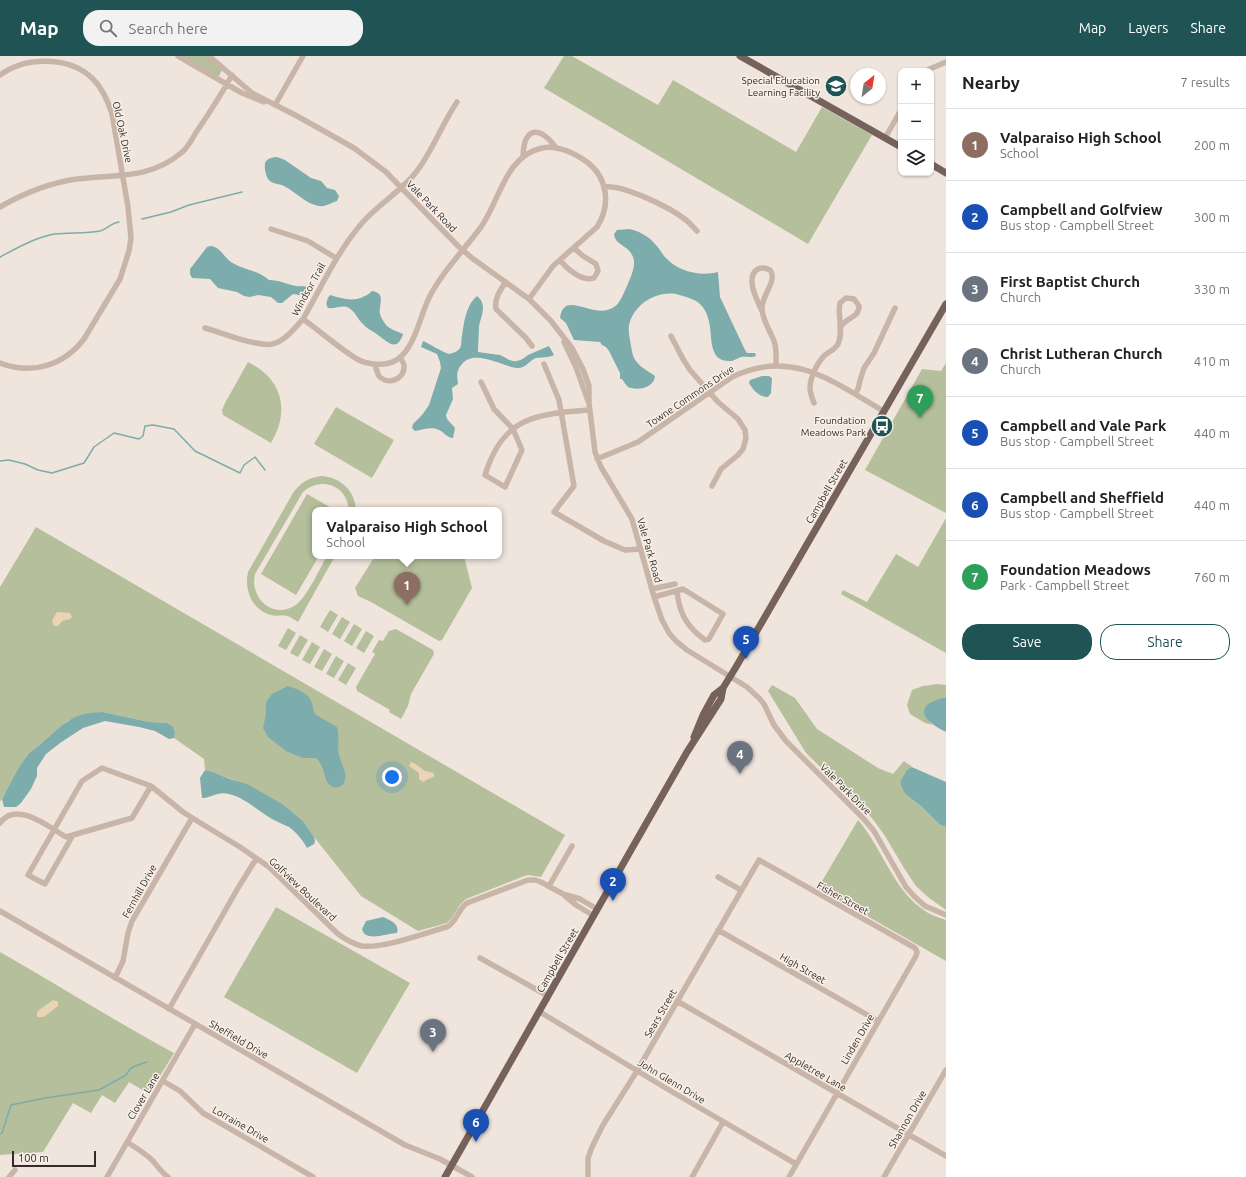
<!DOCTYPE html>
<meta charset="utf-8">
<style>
:root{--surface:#fff;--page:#f2f2f2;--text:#222;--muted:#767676;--line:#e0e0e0;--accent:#205454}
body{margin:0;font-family:Ubuntu,sans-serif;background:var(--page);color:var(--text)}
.controls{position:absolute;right:12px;top:12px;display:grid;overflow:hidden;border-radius:8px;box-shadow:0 1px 3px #0004}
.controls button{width:36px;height:36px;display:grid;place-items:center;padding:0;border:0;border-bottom:1px solid var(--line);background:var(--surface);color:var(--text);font:20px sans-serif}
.compass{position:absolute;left:850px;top:12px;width:36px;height:36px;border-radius:50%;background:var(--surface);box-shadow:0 1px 3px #0004;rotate:30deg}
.scale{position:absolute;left:12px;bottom:10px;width:84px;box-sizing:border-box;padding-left:4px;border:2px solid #352b28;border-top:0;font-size:11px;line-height:14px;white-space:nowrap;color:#352b28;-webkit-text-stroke:3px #f8f0e8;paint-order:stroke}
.you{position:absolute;left:392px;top:721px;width:14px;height:14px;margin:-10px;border:3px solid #fff;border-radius:50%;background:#1a73e8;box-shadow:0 0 0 6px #1a73e833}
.badge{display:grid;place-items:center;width:26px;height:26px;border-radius:50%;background:var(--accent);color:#fff;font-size:13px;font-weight:700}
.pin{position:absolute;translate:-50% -33px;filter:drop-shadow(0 1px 2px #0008)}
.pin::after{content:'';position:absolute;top:21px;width:14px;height:12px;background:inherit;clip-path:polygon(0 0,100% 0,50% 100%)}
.popup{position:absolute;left:312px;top:451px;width:190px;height:52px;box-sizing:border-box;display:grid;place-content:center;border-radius:8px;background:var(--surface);filter:drop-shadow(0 1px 3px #0005);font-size:13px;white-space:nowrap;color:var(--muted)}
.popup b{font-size:15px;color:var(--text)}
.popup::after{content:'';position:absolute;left:50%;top:100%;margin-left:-8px;border:8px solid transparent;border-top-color:var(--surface)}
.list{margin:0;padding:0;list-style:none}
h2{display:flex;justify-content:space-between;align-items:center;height:52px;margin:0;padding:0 16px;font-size:17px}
h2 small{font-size:13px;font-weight:400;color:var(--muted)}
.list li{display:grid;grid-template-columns:26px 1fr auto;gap:12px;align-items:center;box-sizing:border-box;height:72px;padding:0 16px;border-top:1px solid var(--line)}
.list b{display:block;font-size:15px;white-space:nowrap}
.list p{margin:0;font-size:13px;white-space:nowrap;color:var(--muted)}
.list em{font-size:13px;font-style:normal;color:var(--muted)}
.actions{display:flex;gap:8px;padding:12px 16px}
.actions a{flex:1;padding:9px 0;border:1px solid var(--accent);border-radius:16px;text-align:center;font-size:14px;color:var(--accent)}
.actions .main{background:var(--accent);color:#fff}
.icon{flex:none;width:22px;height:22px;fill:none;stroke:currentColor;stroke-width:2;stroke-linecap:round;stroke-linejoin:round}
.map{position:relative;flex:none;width:946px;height:1121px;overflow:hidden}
header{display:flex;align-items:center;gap:24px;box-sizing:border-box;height:56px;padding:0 20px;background:var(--accent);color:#fff}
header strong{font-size:19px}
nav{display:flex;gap:22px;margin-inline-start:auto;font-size:14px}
.search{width:280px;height:36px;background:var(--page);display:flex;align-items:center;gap:10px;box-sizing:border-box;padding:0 14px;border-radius:16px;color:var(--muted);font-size:15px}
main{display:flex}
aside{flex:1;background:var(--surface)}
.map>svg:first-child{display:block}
.green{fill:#b5bf9c}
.sand{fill:#ead4b4}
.water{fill:#7cacab}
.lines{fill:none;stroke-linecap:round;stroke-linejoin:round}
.stream{stroke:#7cacab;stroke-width:1.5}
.minor{stroke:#c8b5a8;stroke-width:5.5}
.major{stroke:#76625a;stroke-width:7}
.labels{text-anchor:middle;stroke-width:3;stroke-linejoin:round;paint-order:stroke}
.poi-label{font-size:10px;fill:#352b28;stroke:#f8f0e8;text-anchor:end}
.street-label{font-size:10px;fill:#352b28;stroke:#f8f0e8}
</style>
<header>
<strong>Map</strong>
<div class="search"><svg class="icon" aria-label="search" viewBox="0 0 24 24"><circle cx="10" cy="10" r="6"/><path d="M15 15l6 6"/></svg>Search here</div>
<nav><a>Map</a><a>Layers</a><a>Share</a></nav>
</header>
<main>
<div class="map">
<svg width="946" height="1121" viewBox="0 0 946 1121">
<rect width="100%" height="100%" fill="#f0e5dc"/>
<path class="green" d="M 182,0 L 206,0 L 222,14 L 219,20 L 216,19 Z
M 564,0 L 572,0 L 658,49 L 673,24 L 796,96 L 822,51 L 872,79 L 808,188 L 544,32 Z
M 248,306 C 283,323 290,355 271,387 L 223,359 L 222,354 L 225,347 Z
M 946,307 L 946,457 L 865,414 L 922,313 L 941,315 Z
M 336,351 L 394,384 L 372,422 L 314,388 Z
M 321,420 C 340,421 355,434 356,454 L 349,454 C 347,429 321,420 303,436 L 255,518 C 249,543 275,565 297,548 C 308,539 320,512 327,500 L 335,500 L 298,566 C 295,564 292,562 290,561 C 284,558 277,561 271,559 C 252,554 244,534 248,516 L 293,437 C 300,427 308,422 321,420 Z
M 307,438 L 335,454 L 315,454 L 315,500 L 319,500 L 296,539 L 261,518 Z
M 946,462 L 946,597 L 841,538 L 843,534 L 867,546 L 896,498 L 918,511 Z
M 36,471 L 565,779 L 541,821 L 528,819 L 522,821 L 466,843 C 457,850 455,861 447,867 L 418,875 L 361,840 L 314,781 L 303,765 L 284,749 L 237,725 L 205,714 L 204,703 L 174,682 L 175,678 L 167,667 L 149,666 L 103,656 L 90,657 L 67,665 L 40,689 L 32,694 L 27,700 L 0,746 L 0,531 Z
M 375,500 L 464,500 L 472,532 L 442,584 L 439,585 L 371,546 L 358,540 L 355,532 Z
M 330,554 L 338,559 L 328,576 L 320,571 Z
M 342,561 L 350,566 L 340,583 L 332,578 Z
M 354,568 L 362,573 L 352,590 L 344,585 Z
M 288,572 L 296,577 L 286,594 L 278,590 Z
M 396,573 L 433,594 L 434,598 L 411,638 L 408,650 L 401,663 L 389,656 L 390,654 L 357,635 L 356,631 L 375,598 L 372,596 L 379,584 L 383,585 L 389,575 Z
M 366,575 L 374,580 L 364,597 L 356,592 Z
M 300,579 L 308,584 L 298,601 L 290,597 Z
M 312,586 L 320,591 L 310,608 L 302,604 Z
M 324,593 L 332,598 L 322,615 L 314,611 Z
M 336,600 L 344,605 L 334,622 L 326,618 Z
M 348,607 L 356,612 L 346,629 L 338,624 Z
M 938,628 L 946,629 L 946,642 L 942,642 L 930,667 L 933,669 L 925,667 L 910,658 L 907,649 L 912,634 L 923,630 Z
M 772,629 L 795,642 L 817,673 L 878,712 L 893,718 L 904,705 L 914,712 L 906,715 L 900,726 L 909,741 L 921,750 L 940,769 L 946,771 L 946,854 L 929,842 L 916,830 L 904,812 L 885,780 L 872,762 L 806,697 L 768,635 Z
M 858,764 C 881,790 893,832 921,852 C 928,858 937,861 946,864 L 946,905 L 818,832 Z
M 276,851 L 410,927 L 357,1017 L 224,941 Z
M 0,896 C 58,929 115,965 174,997 L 149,1038 L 129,1026 L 115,1047 L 102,1039 L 91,1057 L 73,1047 L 43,1096 L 0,1099 Z"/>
<path class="sand" d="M 57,556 L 70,557 L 72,561 L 70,563 L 62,565 L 58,570 L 54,570 L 52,565 Z
M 411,706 L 414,707 L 425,715 L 434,717 L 434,721 L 428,723 L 423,726 L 419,723 L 419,717 L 409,710 Z
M 53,944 L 58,946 L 58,950 L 44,961 L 37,961 L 37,957 L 39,954 Z"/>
<path class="water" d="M 277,101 L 285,104 L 311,122 L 321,125 L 327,132 L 335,134 L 339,140 L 337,145 C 330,147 326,151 319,150 C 306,148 296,136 284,130 C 280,128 273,128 270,125 C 266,122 263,109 266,105 C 269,102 273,101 277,101 Z
M 629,173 C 637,174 650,181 655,188 C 659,192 661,196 664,200 C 677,215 699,221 718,216 L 720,241 L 745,294 L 747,297 L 755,297 L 756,300 C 751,302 746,300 741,301 C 738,302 735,304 732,305 C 707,307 713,280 709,266 C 708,260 705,253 701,249 C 696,243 683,240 676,238 C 656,235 634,248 629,269 C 628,276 630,283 631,290 C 632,294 632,298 634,302 C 638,310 648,315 655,320 C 654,332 638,335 628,331 C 626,329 624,326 622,323 L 620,323 L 620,317 L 609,295 L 606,291 L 602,289 L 600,286 L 574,284 L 566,267 L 560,262 C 564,232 594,265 614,251 C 620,248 624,236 627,230 C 633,215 641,201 623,190 C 618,186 615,185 614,178 L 617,174 Z
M 211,190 C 220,191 224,201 231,206 C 243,214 258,214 269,224 C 279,224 286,228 296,230 C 301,231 304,229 309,232 L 305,240 L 293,238 L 282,247 L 278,247 L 271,241 L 258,239 L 250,241 L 244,240 L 237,236 L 218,232 L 210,223 L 192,222 L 190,218 L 190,213 L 207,191 Z
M 372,235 C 387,237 378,250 380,258 C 381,262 384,266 386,269 C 391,274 397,275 403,278 C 397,296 389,287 378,279 C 373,275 367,273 363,268 C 358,264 355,255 349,252 C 343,248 336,253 328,252 C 325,248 327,243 330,239 C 346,244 359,247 372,235 Z
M 477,240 C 488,249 481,260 479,270 C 479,279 478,287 478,296 C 485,297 492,298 500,299 C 506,301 509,306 517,305 C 522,304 525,301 528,299 C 535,296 542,293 549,290 L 554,299 C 548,302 543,301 536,302 C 530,304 525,313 517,312 C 501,310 475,293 462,308 C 456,314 457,320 458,328 L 452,332 L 453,343 L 446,359 L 447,363 L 455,372 L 453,382 C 447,382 444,376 439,374 C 431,370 423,374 415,375 L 412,372 L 413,368 L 422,359 L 429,349 L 441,312 L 440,306 L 437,298 L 421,291 L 423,285 C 432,289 440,295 449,298 C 453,297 457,296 460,292 C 462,289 461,284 462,280 C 464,266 466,249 477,240 Z
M 762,320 L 769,320 L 772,322 L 771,337 L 768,341 C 759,341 753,334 749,327 L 750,324 Z
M 288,630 C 297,633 309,637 312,647 C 313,652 313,655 316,659 L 337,671 C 340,680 337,690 339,699 C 341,708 351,722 341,730 C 337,732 333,732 330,729 C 323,724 326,711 316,702 L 303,702 L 286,695 L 268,681 L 263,672 L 266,658 L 266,646 L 272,638 Z
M 942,642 L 946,642 L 946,676 C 938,672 916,661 927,649 C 930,646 937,644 942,642 Z
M 103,656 L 149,666 L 167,667 L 173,671 L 175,678 L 174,682 L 169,683 L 155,675 L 139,671 L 105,665 L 83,672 L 60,687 L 46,698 L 37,712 L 37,720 L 31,733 L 21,747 L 16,751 L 4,751 L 2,743 C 10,729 17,713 27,700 C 31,694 36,692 41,688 C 64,668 70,657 103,656 Z
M 910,712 L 914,712 L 946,726 L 946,771 L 940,769 L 921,750 L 909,741 L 904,736 L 900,726 L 906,715 Z
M 205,714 L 212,716 L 230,723 L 247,728 L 284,749 L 303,765 L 314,781 L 315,785 L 314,788 L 307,792 C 303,784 296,776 289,771 C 283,768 277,766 272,763 C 258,755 244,741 229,738 C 217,735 209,743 202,742 L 200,722 Z
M 383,861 C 390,864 400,868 397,877 C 388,877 365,887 362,873 L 366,865 Z"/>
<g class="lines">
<path class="stream" d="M 142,163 L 171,156 L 189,149 L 242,136
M 0,201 C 17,192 34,182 54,178 C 69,176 85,178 100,175 C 107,173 111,167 119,166
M 0,405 L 9,404 L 25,408 L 38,414 L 52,417 L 84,407 L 94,391 L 114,377 L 139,383 L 143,380 L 145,370 L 153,369 L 174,373 L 195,395 L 240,417 L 244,409 L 255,401 L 265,414
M 0,1078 L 2,1077 L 11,1049 L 45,1042 L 99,1034 L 126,1019 L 130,1013 L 135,1010 L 147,1006"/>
<path class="minor" d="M 178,0 L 242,37 L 264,46
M 209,0 L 252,37 L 297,60 L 354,92 L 386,116 L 458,190 L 472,202 L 529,243 L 551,265 L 572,292 L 583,313 L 589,330 L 589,347 L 595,396 L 601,411 L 632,463 L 654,541 L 662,564 L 669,577 L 676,585 L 687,594 L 747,631 L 759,642 L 764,648 L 774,669 L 786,685 L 863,762 L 874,775 L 906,831 L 914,840 L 925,850 L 946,859
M 925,15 L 946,6
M 0,19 C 26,0 70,0 93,23 C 103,33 108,45 112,58 L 128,151 L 131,182 L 129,195 L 120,223 L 84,283 C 63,310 32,319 0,307
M 275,49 L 303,0
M 885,82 L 901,54
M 523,100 C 524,70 540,70 556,92
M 604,131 C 623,128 671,152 686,164 C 690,167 693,171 697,175
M 0,151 C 24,137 49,127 77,123 C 114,118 149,124 181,97 C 187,93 191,85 195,78 C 208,59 221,39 232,19
M 271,173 L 308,185 L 336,202
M 560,204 C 567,213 582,226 594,222 L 598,215 L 596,208 L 583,200 L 574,192
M 506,226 C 500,234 494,243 496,253 L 526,282 L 532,290
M 762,255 C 758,246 744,221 758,213 C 762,211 766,212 770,214 C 778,224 762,239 762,252 C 762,264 770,274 774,285 C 777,293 776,302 776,310
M 303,263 C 321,276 339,292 357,303 C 368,309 387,311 398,303 C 415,291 420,260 429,242 C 442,216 464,194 481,171 C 500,144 505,100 542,92 C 558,89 574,97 587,106 C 608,122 611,149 597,171 L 553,210 L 529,243
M 205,272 C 220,276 257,291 272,288 C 285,285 295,272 303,263 C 322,230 337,196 362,167 C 378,148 402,135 417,115 C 433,94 442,68 457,46
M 671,280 L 683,303 L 690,314 L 718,346 L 738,363 L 745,374 L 746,382 L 743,393 L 738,399 L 721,413 L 712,430
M 564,286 L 576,311 L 588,345
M 375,308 C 376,312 377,316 379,320 C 388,330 405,323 404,310 C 404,307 401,303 400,301
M 544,308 L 559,344 L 574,430 L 554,456 L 604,485 L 625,494 L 641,493
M 481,326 L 494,353 L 513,373 L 522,394 L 505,431 L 485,419 C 503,361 535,358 589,354
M 855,338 L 858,333 L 861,321 L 864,312 L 874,297 L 895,252
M 814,347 C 812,342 810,337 810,332 C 810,322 817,307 824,300 C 828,296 835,294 838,288 C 844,275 837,260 840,247 L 846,242 L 854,243 L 859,250 C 859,263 845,261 840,272
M 597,403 L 638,386 L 732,321 C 792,292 834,326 883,355
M 652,533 L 675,528
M 654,541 C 664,538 673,536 683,533 L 723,558 L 709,583 L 705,584 C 687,571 679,557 677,535
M 0,767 C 16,744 49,771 66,781 L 132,762 L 151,730
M 73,779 L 45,828 L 28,819 L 82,725 L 102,712 L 151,730 L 183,756 L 202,768 L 240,791 L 269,811 L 338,878 C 345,883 353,888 362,890 C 383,893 425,877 447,871 C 457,866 458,853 467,847 L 528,824 L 535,824 L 541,826 L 563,838 L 580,843 L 597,853
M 718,821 L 741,834
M 549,830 L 572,790
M 565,840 L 576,849 L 594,860
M 0,855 L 405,1089 L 440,1103 L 472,1121
M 718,874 L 878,965
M 480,902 L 548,940
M 115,922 L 123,905 L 128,877 L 132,865 L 192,762
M 677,945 L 946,1100
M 169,953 L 238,832 L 256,803
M 540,956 L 664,1031 L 796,1108
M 163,1025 L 180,1035 L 203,1057 L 313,1121
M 127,1086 C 136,1092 145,1097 153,1105 C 158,1111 162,1117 168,1121
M 9,1121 L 15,1114
M 107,1121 L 195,968
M 588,1121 L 588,1102 L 592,1091 L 603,1069 L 637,1015 L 759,804 L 915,892 L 917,896 L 916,900 L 789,1121
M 692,1121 L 723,1066
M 884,1121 L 946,1014"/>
<path class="major" d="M 740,0 L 901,91
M 931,108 L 946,117
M 694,681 L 703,659 L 714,639 L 723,632 L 736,611 L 946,248
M 445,1121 L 627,801 L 687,696 L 721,643 L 723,632"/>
</g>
<defs>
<g id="school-disc" transform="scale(1.15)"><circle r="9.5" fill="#205454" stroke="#f8f0e8"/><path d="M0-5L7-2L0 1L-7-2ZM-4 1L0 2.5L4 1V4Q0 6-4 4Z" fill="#fff"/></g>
<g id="bus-disc" transform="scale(1.15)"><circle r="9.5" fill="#205454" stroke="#f8f0e8"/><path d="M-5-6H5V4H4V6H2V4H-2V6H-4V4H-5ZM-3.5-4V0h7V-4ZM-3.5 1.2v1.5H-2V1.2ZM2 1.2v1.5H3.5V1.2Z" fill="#fff"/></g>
</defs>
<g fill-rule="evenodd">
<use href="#school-disc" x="836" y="30"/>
<use href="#bus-disc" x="882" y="370"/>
</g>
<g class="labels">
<g class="poi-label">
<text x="820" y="28">Special Education<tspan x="820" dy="12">Learning Facility</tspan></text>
<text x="866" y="368">Foundation<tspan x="866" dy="12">Meadows Park</tspan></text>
</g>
<g class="street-label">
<text transform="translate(123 76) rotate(78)" y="4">Old Oak Drive</text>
<text transform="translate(432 150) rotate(46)" y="4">Vale Park Road</text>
<text transform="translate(308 233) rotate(-61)" y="4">Windsor Trail</text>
<text transform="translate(690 340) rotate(-34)" y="4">Towne Commons Drive</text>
<text transform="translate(826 435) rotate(-60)" y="4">Campbell Street</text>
<text transform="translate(650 494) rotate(74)" y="4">Vale Park Road</text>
<text transform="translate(846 733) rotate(45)" y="4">Vale Park Drive</text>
<text transform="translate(303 833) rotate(43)" y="4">Golfview Boulevard</text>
<text transform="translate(139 835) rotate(-61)" y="4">Fernhill Drive</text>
<text transform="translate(843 842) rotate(29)" y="4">Fisher Street</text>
<text transform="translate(557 904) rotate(-60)" y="4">Campbell Street</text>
<text transform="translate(803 912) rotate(30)" y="4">High Street</text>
<text transform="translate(660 957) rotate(-60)" y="4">Sears Street</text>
<text transform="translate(239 983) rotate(30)" y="4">Sheffield Drive</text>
<text transform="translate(857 983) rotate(-60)" y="4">Linden Drive</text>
<text transform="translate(816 1015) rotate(30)" y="4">Appletree Lane</text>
<text transform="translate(672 1025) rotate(31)" y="4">John Glenn Drive</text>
<text transform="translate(143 1040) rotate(-59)" y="4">Clover Lane</text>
<text transform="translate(907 1063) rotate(-60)" y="4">Shannon Drive</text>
<text transform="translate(241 1068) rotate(30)" y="4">Lorraine Drive</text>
</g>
</g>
</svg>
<div class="controls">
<button>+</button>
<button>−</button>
<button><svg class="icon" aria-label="layers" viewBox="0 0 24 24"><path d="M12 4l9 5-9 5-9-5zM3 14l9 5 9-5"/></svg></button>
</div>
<svg class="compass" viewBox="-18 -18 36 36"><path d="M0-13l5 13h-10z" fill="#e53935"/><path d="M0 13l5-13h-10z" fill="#767676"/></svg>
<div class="scale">100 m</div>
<div class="you"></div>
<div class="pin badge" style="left:407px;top:549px;background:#8d6e63">1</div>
<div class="popup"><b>Valparaiso High School</b>School</div>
<div class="pin badge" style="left:613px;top:845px;background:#1a4fb4">2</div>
<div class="pin badge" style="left:433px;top:996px;background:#6b7280">3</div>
<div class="pin badge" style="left:740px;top:718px;background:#6b7280">4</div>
<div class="pin badge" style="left:746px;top:603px;background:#1a4fb4">5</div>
<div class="pin badge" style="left:476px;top:1086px;background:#1a4fb4">6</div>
<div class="pin badge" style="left:920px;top:362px;background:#2e9e5b">7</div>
</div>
<aside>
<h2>Nearby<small>7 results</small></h2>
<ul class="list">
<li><span class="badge" style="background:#8d6e63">1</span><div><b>Valparaiso High School</b><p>School</p></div><em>200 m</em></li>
<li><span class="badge" style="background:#1a4fb4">2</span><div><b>Campbell and Golfview</b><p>Bus stop · Campbell Street</p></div><em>300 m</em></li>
<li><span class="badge" style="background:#6b7280">3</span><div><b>First Baptist Church</b><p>Church</p></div><em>330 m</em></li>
<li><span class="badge" style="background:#6b7280">4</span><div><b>Christ Lutheran Church</b><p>Church</p></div><em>410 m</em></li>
<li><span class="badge" style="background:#1a4fb4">5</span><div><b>Campbell and Vale Park</b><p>Bus stop · Campbell Street</p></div><em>440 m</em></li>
<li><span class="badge" style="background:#1a4fb4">6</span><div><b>Campbell and Sheffield</b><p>Bus stop · Campbell Street</p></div><em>440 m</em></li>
<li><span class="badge" style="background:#2e9e5b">7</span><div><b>Foundation Meadows</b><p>Park · Campbell Street</p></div><em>760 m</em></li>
</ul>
<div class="actions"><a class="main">Save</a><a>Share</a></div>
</aside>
</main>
